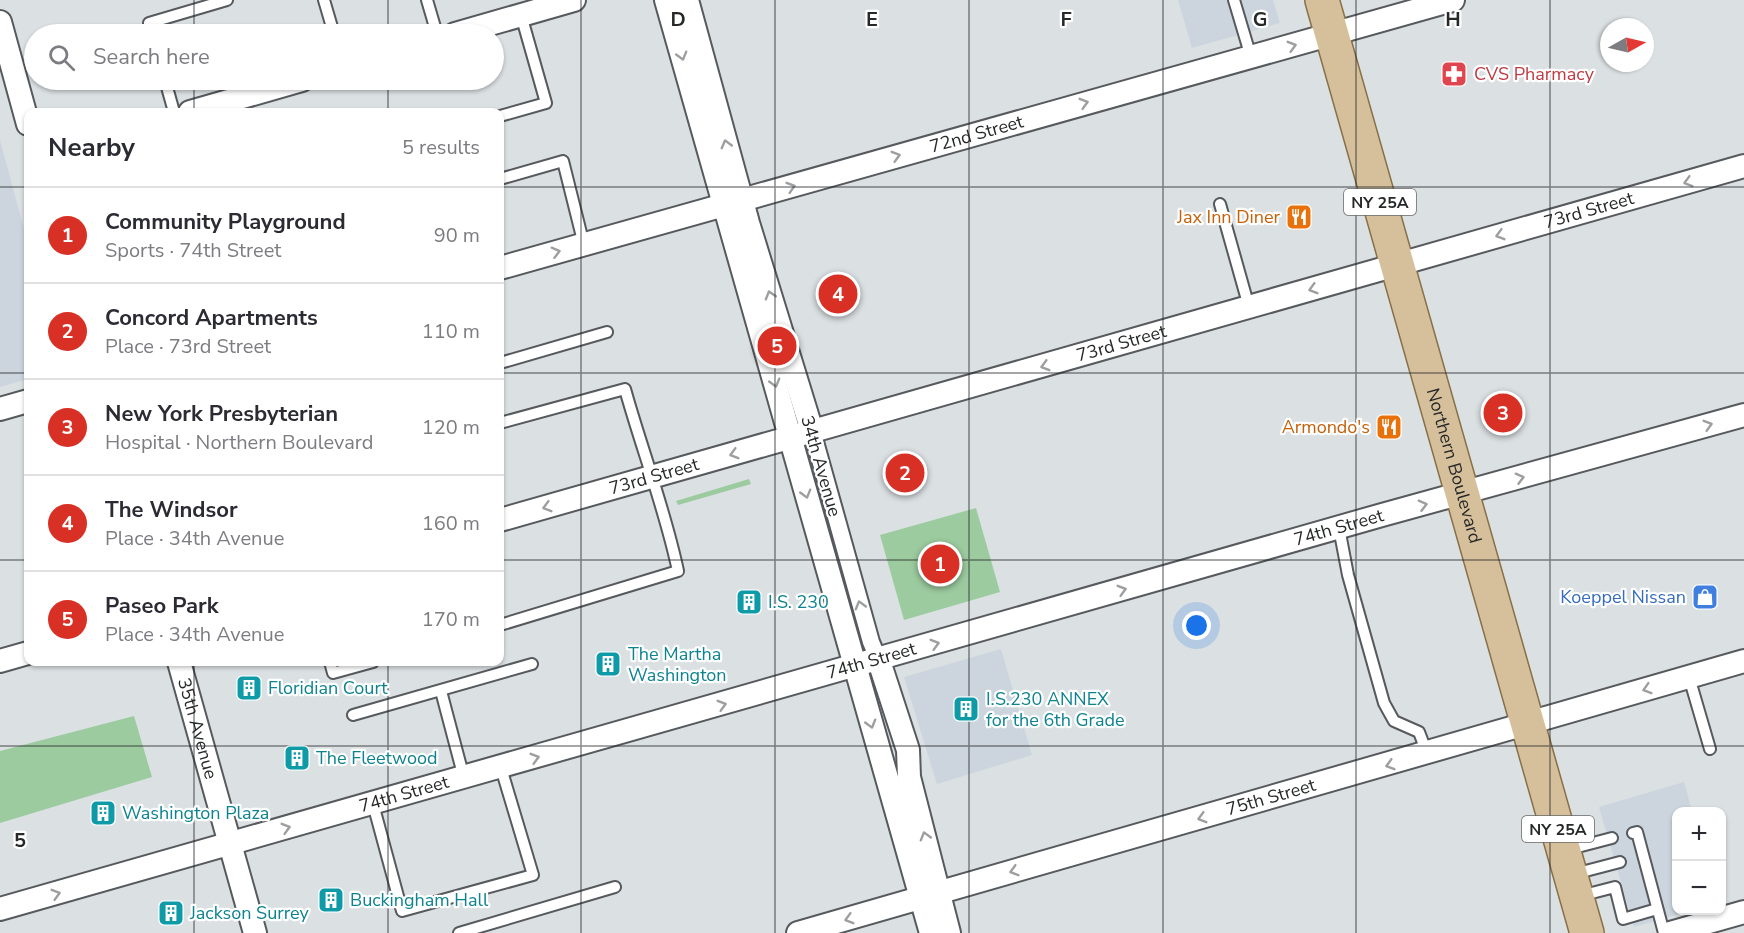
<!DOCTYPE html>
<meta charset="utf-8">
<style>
:root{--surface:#fff;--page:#f2f2f3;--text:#2b2b33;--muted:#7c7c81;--line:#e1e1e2;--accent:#d93025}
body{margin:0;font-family:"Nunito Sans",sans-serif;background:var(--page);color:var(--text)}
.controls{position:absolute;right:18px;bottom:18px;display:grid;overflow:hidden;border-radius:12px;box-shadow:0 2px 4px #0004}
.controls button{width:54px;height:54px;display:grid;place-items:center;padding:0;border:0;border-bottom:2px solid var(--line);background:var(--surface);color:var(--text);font:30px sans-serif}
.compass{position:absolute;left:1600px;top:18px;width:54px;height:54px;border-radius:50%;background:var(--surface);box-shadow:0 2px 4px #0004;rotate:82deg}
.you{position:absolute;left:1197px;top:626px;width:21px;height:21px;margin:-15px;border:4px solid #fff;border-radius:50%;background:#1a73e8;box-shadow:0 0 0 9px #1a73e833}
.badge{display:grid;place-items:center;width:39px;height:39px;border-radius:50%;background:var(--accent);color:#fff;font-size:20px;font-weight:700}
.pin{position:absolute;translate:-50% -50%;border:3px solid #fff;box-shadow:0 2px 6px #0006}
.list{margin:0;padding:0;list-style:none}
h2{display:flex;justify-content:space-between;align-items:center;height:78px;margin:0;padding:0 24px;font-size:26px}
h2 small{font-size:20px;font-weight:400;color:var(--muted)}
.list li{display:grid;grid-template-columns:39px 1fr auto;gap:18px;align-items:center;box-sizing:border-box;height:96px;padding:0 24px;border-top:2px solid var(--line)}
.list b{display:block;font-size:22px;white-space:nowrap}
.list p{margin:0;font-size:20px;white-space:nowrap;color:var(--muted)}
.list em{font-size:20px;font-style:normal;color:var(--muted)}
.icon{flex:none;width:33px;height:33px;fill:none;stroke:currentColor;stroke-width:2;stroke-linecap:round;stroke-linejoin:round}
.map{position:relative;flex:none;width:1744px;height:933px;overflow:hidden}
.search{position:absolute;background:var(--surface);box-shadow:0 2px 4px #0004;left:24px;top:24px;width:480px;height:66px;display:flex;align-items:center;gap:15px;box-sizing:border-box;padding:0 21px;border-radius:33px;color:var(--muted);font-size:22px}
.panel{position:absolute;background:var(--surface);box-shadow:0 2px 4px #0004;left:24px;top:108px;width:480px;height:558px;border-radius:12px}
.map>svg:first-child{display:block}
.built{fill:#ccd5de}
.green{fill:#9ccb9f}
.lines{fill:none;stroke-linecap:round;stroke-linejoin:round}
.service-casing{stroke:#56595d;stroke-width:14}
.pedestrian-casing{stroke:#56595d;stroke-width:20}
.minor-casing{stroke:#56595d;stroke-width:26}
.primary-casing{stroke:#877048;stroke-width:36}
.service{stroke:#fff;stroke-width:10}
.pedestrian{stroke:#fff;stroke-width:16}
.minor{stroke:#fff;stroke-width:22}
.primary{stroke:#d6c09b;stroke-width:33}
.oneway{stroke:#9d9e9f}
.grid{fill:none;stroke:#262829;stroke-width:1.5;stroke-opacity:0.55}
.labels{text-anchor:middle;stroke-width:4.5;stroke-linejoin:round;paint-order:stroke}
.shield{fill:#fff;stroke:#676869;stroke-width:1.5}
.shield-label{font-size:16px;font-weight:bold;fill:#262829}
.health-label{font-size:18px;fill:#be3a42;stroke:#fff;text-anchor:start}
.street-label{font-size:18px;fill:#262829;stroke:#fff}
.food-label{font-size:18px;fill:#c56008;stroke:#fff;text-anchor:end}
.shop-label{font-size:18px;fill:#366cbe;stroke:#fff;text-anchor:end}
.culture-label{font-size:18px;fill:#0d838f;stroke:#fff;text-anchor:start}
.grid-label{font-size:20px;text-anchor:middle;font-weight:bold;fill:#262829;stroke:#fff;stroke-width:4.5;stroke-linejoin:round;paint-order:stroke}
</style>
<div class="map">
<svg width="1744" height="933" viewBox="0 0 1744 933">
<rect width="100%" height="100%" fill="#dbe0e3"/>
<path class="built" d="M 1178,0 L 1273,0 L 1280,23 L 1192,48 Z
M 0,140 L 28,244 L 28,379 L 0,387 Z
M 1001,649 L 1032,755 L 937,784 L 904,677 Z
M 1684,782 L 1692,811 L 1676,812 L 1676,910 L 1689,911 L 1634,927 L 1599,807 Z"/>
<path class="green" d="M 749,479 L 751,484 L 678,505 L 676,501 Z
M 976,508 L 1000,592 L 904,620 L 880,535 Z
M 134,716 L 152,777 L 0,823 L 0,751 Z"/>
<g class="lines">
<g class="service-casing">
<path id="service" d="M 324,0 L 334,34
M 427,0 L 437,34
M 1234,0 L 1251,57
M 152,34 L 149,23 L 227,0
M 165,80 L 174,112
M 500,116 L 546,103 L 521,15
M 500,179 L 563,161 L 584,245
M 1220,204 L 1249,307
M 500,363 L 607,332
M 500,423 L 625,389 C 642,450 665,509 678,571 L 500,625
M 1339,528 L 1348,575 L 1384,703 L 1394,721 L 1419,732 L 1427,753
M 330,662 L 333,673 L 373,662
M 1689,677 L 1710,749
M 441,691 L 464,778
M 353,715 L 532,664
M 373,804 L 402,911 L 533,875 L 501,768
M 1633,833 L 1637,832 L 1664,933
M 1566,850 L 1612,838
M 1574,874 L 1620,862
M 1580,896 L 1615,887 L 1623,919 L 1657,909
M 459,933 L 615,887"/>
</g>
<g class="pedestrian-casing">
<path id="pedestrian" d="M 812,431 L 871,642 L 879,661"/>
</g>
<g class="minor-casing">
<g id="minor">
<path d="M 666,0 L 931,933"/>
<path d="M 687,0 L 748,223 L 812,431"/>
<path d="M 0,22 L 28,124"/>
<path d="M 455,34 L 574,0"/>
<path d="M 190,112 L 302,80"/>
<path id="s1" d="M 500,268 L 1453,0"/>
<path d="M 0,409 L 28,401"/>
<path id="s2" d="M 500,520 L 1744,166"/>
<path d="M 0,661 L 28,653"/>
<path d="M 879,661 L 908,750 L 909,777 L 949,933"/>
<path id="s3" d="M 179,662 L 255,933"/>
<path id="s4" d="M 0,909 L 1382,515 L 1744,415"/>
<path id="s5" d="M 798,933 L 1744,661"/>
<path d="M 1670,933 L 1744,912"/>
</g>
</g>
<g class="primary-casing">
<g id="primary">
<path id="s6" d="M 1322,0 L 1587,933"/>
</g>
</g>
<use href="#service" class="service"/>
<use href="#pedestrian" class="pedestrian"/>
<use href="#minor" class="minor"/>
<use href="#primary" class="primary"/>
</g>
<defs><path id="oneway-chevron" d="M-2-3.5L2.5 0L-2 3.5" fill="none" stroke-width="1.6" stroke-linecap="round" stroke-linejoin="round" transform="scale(1.5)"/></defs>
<g class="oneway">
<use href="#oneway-chevron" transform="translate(1292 46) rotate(-16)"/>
<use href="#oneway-chevron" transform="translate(682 56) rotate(74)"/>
<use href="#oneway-chevron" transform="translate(1084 103) rotate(-16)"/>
<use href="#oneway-chevron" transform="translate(726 144) rotate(-105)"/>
<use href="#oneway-chevron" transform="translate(896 156) rotate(-16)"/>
<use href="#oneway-chevron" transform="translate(1688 182) rotate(164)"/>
<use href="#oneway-chevron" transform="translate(791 187) rotate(-17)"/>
<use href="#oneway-chevron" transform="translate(1500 235) rotate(164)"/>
<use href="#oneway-chevron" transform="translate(556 252) rotate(-15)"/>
<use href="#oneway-chevron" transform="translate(1313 289) rotate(164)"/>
<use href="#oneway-chevron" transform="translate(770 295) rotate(-107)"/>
<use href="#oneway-chevron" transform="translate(1045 366) rotate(164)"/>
<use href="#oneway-chevron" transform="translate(775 383) rotate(74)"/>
<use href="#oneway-chevron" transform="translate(1708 425) rotate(-16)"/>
<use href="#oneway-chevron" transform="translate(734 454) rotate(164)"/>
<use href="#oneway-chevron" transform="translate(1520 478) rotate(-15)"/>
<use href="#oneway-chevron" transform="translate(806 494) rotate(74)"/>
<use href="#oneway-chevron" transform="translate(1423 505) rotate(-15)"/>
<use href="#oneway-chevron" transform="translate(547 507) rotate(164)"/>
<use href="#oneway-chevron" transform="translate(1122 590) rotate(-16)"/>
<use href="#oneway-chevron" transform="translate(860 605) rotate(-106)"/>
<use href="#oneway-chevron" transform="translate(935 644) rotate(-16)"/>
<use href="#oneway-chevron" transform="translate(1647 689) rotate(163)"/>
<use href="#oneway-chevron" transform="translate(722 705) rotate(-16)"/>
<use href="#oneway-chevron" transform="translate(871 724) rotate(74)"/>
<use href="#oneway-chevron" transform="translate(535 758) rotate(-16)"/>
<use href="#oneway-chevron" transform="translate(1390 765) rotate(164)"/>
<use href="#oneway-chevron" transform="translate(1202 818) rotate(164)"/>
<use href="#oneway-chevron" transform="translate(286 828) rotate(-16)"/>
<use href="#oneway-chevron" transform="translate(925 836) rotate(-106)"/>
<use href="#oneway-chevron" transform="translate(1014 871) rotate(164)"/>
<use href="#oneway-chevron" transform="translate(56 894) rotate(-16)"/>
<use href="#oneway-chevron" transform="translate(849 919) rotate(164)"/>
</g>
<path class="grid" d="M 194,0 L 194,34M 388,0 L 388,34M 581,0 L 581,933M 775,0 L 775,933M 969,0 L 969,933M 1163,0 L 1163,933M 1356,0 L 1356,933M 1550,0 L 1550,933M 194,80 L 194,112M 388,80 L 388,112M 0,187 L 28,187M 500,187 L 1744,187M 0,373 L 28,373M 500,373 L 1744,373M 0,560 L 28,560M 500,560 L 1744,560M 194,662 L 194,933M 388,662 L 388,933M 0,746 L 1744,746"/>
<defs>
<g id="pharmacy-square" transform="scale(1.35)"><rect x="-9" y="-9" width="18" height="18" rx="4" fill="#e0444e" stroke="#fff"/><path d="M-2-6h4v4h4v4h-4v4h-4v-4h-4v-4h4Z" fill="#fff"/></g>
<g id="restaurant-square" transform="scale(1.35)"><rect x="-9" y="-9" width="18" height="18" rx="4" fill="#e8710a" stroke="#fff"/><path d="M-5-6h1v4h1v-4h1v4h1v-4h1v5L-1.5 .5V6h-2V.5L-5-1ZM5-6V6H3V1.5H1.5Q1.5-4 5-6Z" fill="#fff"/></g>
<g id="shop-square" transform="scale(1.35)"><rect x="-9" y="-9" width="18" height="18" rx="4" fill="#3f7fe0" stroke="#fff"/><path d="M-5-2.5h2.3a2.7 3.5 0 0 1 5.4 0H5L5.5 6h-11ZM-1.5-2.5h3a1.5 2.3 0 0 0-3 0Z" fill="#fff"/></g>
<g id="building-square" transform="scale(1.35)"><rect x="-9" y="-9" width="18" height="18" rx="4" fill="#0f9aa8" stroke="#fff"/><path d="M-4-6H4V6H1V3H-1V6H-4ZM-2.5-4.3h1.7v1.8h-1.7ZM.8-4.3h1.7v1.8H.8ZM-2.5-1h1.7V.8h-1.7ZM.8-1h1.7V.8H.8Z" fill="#fff"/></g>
</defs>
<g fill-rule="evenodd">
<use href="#pharmacy-square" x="1454" y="74"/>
<use href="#restaurant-square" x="1299" y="217"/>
<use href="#restaurant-square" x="1389" y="427"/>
<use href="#shop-square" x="1705" y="597"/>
<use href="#building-square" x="749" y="602"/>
<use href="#building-square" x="608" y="664"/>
<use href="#building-square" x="249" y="688"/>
<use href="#building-square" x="966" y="709"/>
<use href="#building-square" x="297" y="758"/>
<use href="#building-square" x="103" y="813"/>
<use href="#building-square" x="331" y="900"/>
<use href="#building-square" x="171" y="913"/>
</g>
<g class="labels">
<g class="shield">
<rect x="1344" y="189" width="72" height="26" rx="4.5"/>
<rect x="1522" y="816" width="72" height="26" rx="4.5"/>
</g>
<g class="shield-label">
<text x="1380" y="208">NY 25A</text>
<text x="1558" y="835">NY 25A</text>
</g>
<g class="health-label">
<text x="1474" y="80">CVS Pharmacy</text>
</g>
<g class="street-label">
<text dy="6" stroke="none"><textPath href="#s1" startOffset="495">72nd Street</textPath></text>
<text dy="6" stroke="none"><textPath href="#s2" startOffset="1132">73rd Street</textPath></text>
<text dy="6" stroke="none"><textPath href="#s2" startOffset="646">73rd Street</textPath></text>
<text transform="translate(821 466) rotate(74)" y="6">34th Avenue</text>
<text dy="6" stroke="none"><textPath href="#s6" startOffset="484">Northern Boulevard</textPath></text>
<text dy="6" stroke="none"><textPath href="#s2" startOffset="160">73rd Street</textPath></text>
<text dy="6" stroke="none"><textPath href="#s4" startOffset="1392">74th Street</textPath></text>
<text dy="6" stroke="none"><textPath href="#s4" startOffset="906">74th Street</textPath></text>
<text dy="6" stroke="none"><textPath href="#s3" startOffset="69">35th Avenue</textPath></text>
<text dy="6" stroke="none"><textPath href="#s4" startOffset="420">74th Street</textPath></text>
<text dy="6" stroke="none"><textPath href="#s5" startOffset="492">75th Street</textPath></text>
</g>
<g class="food-label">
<text x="1280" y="223">Jax Inn Diner</text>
<text x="1370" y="433">Armondo's</text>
</g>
<g class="shop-label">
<text x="1686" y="603">Koeppel Nissan</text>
</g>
<g class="culture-label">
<text x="768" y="608">I.S. 230</text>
<text x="628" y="660">The Martha<tspan x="628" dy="21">Washington</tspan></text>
<text x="268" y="694">Floridian Court</text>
<text x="986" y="705">I.S.230 ANNEX<tspan x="986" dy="21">for the 6th Grade</tspan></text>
<text x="316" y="764">The Fleetwood</text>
<text x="122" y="819">Washington Plaza</text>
<text x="350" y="906">Buckingham Hall</text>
<text x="190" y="919">Jackson Surrey</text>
</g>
</g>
<g class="grid-label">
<text x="678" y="26">D</text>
<text x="872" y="26">E</text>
<text x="1066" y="26">F</text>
<text x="1260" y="26">G</text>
<text x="1453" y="26">H</text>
<text x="20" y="847">5</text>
</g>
</svg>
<div class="controls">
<button>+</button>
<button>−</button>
</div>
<svg class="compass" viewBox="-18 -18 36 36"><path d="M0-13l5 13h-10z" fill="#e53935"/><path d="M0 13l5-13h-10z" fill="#7c7c81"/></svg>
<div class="you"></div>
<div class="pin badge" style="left:940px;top:564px">1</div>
<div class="pin badge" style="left:905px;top:473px">2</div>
<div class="pin badge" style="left:1503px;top:413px">3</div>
<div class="pin badge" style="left:838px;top:294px">4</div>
<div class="pin badge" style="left:777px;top:346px">5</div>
<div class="search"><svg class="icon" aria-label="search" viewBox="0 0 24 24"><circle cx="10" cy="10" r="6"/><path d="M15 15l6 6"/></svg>Search here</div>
<section class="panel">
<h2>Nearby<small>5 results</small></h2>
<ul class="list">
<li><span class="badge">1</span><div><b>Community Playground</b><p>Sports · 74th Street</p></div><em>90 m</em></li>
<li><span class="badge">2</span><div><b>Concord Apartments</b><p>Place · 73rd Street</p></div><em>110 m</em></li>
<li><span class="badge">3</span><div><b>New York Presbyterian</b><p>Hospital · Northern Boulevard</p></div><em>120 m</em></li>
<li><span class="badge">4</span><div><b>The Windsor</b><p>Place · 34th Avenue</p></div><em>160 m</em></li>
<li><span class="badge">5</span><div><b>Paseo Park</b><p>Place · 34th Avenue</p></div><em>170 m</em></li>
</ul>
</section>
</div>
